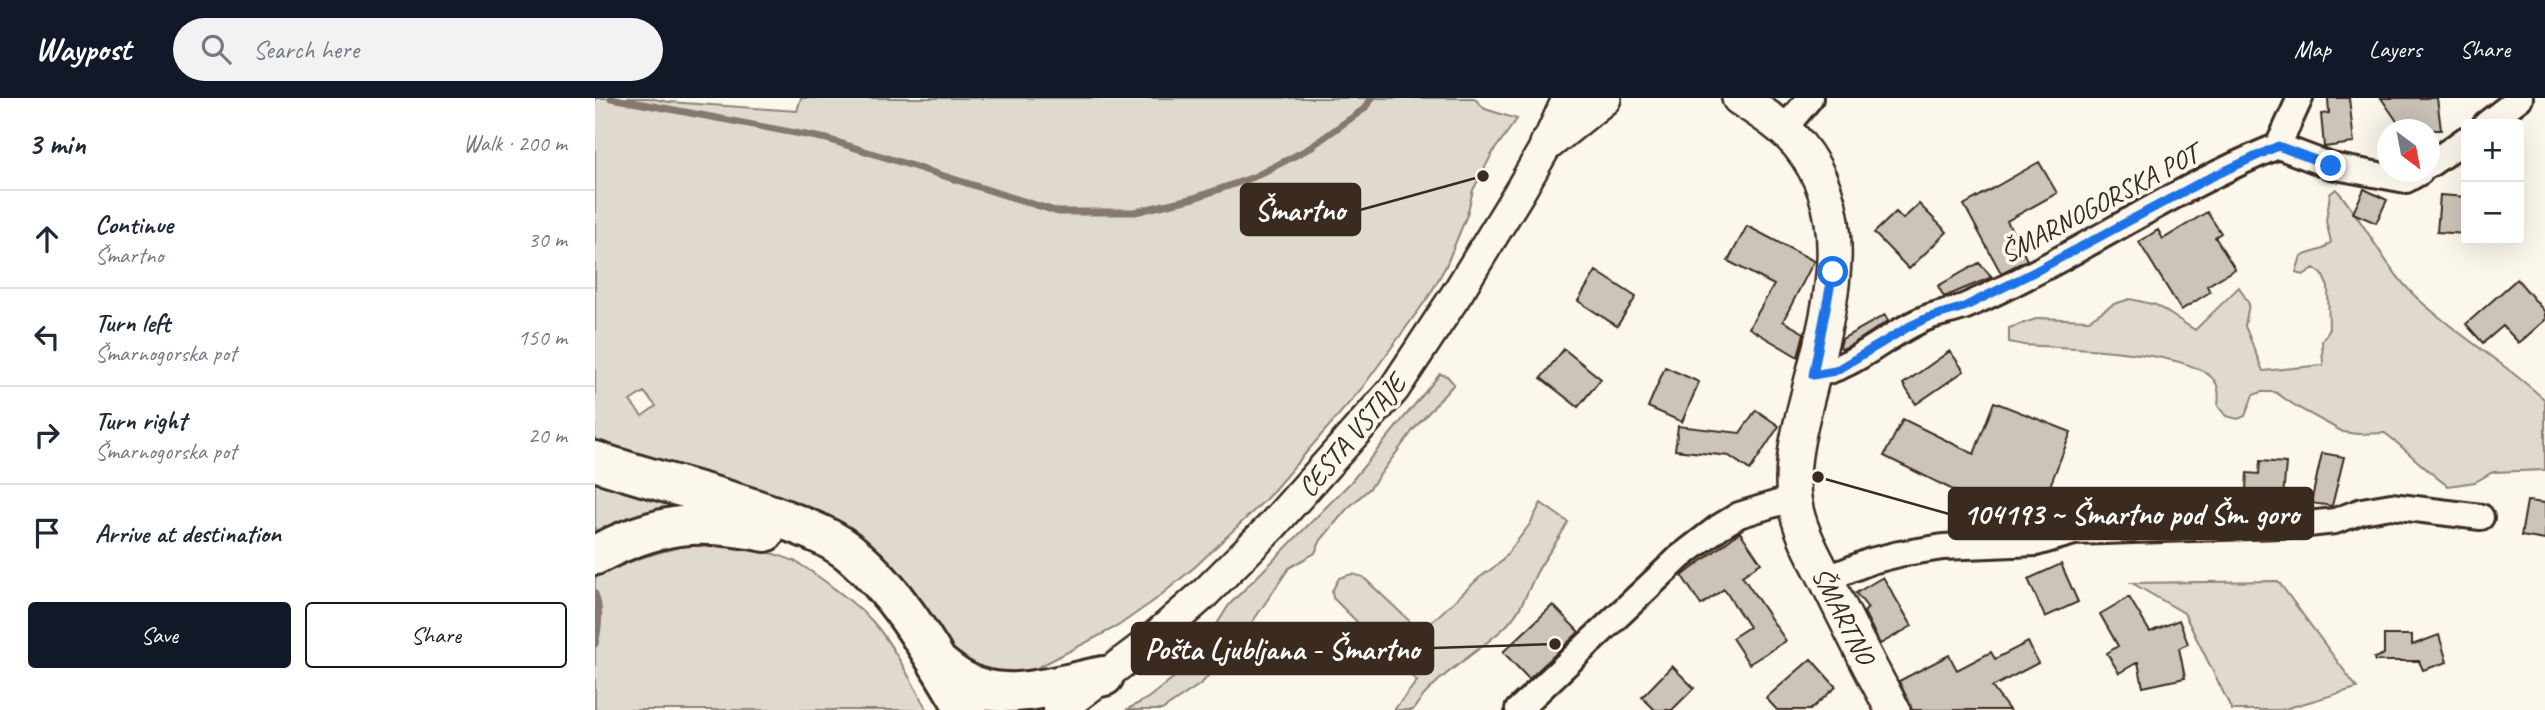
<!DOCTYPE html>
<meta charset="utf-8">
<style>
:root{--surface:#fff;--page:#f2f2f3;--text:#1f2937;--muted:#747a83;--line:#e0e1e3;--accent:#111827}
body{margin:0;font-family:Caveat,sans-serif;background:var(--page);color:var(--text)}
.controls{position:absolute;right:21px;top:21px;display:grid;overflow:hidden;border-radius:7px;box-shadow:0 7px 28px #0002}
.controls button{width:63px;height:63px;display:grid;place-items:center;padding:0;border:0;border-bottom:2px solid var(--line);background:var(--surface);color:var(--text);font:35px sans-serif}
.compass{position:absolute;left:1782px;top:21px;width:63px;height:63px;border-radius:50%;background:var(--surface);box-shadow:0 7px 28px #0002;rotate:148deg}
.stop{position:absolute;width:21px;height:21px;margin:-16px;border:5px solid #1a73e8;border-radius:50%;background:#fff}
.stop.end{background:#1a73e8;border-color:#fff;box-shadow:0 2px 7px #0008}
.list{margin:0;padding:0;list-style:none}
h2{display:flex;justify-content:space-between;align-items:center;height:91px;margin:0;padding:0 28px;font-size:30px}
h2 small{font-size:23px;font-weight:400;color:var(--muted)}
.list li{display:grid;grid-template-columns:46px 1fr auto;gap:21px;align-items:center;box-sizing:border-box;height:98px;padding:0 28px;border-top:2px solid var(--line)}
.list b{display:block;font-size:26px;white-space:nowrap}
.list p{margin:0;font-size:23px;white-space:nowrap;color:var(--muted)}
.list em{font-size:23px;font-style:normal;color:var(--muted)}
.actions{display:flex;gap:14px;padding:21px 28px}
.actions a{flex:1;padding:16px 0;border:2px solid var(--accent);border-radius:7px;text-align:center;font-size:24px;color:var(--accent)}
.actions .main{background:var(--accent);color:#fff}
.icon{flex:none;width:38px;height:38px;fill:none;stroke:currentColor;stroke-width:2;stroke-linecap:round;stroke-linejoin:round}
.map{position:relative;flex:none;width:1950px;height:612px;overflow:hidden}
header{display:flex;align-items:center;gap:42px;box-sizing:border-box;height:98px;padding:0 35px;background:var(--accent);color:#fff}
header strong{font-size:33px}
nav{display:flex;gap:38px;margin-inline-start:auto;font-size:24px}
.search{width:490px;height:63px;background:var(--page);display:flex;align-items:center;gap:18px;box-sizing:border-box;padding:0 24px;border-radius:38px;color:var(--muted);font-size:26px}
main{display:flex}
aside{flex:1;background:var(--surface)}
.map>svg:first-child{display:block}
.green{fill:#dfd9ce;stroke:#8d8276;stroke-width:2;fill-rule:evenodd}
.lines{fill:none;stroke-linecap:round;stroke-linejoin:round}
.stream{stroke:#85796d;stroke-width:7}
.building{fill:#ccc4b9;stroke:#3b2a1e;stroke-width:2}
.minor-casing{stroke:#3b2a1e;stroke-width:30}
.tertiary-casing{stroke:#3b2a1e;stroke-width:35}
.secondary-casing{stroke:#3b2a1e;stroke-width:38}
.motorway-casing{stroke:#3b2a1e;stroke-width:44}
.minor{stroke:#fbf7ec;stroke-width:24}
.tertiary{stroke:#fbf7ec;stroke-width:30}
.secondary{stroke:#fbf7ec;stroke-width:33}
.motorway{stroke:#fbf7ec;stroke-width:38}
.route{stroke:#1a73e8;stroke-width:9}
.labels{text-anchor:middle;stroke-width:7;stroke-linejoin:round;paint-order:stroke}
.street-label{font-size:28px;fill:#3b2a1e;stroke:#fbf7ec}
.leader{fill:none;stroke:#3b2a1e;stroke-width:2.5}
.callout-dot{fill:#3b2a1e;stroke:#fbf7ec;stroke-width:2.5}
.callout{fill:#3b2a1e;stroke:#3b2a1e;stroke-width:2.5}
.callout-label{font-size:30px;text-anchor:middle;font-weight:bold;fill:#fff}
</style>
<header>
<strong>Waypost</strong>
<div class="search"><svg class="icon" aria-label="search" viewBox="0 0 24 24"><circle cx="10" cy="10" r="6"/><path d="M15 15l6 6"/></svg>Search here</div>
<nav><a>Map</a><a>Layers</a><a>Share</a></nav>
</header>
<main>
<aside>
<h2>3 min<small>Walk · 200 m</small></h2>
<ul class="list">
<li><svg class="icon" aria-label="ahead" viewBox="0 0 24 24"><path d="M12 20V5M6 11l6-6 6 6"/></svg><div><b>Continue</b><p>Šmartno</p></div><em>30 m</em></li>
<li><svg class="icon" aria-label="left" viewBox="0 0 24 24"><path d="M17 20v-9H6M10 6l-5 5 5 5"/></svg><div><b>Turn left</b><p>Šmarnogorska pot</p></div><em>150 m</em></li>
<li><svg class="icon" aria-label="right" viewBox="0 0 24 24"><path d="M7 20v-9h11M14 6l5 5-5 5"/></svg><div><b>Turn right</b><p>Šmarnogorska pot</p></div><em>20 m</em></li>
<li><svg class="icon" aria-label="arrive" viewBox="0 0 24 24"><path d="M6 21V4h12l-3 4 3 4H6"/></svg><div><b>Arrive at destination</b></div></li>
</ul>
<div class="actions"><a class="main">Save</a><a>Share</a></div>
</aside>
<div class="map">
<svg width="1950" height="612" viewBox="0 0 1950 612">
<rect width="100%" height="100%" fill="#fbf7ec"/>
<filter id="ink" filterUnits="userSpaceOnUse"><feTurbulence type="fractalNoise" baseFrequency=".0143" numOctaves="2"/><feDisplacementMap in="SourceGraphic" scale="14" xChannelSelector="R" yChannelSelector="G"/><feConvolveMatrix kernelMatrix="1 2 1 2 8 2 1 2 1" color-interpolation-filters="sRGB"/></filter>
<g filter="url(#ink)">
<path class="green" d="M 0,0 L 54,0 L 74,4 L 202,13 L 206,0 L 879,0 L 890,11 L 922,21 L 898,54 L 878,92 L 872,117 L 851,168 L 834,198 L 767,290 L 671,401 L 601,468 L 560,502 L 523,528 L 442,570 L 428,574 L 396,572 L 393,581 L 371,573 L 297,484 L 0,354 ZM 49,294 L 61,308 L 47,318 L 35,303 Z
M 1741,91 C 1771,125 1789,169 1822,200 C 1862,237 1910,265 1950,302 L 1950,372 L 1898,374 L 1880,384 L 1853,388 C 1830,372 1812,352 1790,335 L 1762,336 L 1748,334 L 1702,309 L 1680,294 L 1667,294 L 1658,297 L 1650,318 L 1643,321 L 1631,318 L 1623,308 C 1624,300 1625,289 1619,282 C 1595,252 1469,250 1429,247 L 1414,244 L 1414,230 L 1444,220 L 1494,222 L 1519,206 L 1535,201 L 1561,207 L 1600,232 L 1644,189 L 1654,206 L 1650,228 L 1668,273 L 1728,267 L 1727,243 L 1734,233 L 1733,189 L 1727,176 L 1719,170 L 1708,177 L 1701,174 L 1706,158 L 1728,151 L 1736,144 L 1731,123 L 1735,96 Z
M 845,276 L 852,278 L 859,286 L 819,331 L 775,390 L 751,412 L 726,442 L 720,455 L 694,470 L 648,538 L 607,585 L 567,612 L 531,612 L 553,600 L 598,564 L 634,507 L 755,385 Z
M 0,376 L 103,404 L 0,444 Z
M 946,405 L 973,424 C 964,442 951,457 942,474 C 933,492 927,511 913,526 C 882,557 842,575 818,612 L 799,612 L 822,583 L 738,500 L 737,493 L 744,480 L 757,476 L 768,479 L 826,534 L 884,480 L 906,464 L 935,426 Z
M 105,444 C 134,449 175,451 201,464 C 219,474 264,508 278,524 C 297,545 318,586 332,612 L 0,612 L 0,480 C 33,461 68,453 105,444 Z
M 1683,483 L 1762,590 L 1686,612 L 1637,612 L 1589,515 L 1537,485 Z"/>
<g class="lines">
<path class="stream" d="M 16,0 L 232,41 L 463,114 L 540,114 L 599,100 L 659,79 L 713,51 L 769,11 L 777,0
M 0,496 C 6,512 4,529 0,546"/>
</g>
<path class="building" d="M 1733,0 L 1754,0 L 1759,45 L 1729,49 L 1726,16 L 1734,15 Z
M 1786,0 L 1842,0 L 1846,32 L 1808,32 Z
M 1444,64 L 1462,95 L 1412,123 L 1432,162 L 1406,175 L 1369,107 Z
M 1769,91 L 1792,102 L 1781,125 L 1758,115 Z
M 1845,97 L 1871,99 L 1871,136 L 1842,134 Z
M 1324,106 L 1352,134 L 1314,171 L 1279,135 L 1301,114 L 1308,121 Z
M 1612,114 L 1626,135 L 1620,139 L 1640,171 L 1612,188 L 1615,194 L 1586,212 L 1544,144 L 1563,132 L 1568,141 Z
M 1152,128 L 1219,163 L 1188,223 L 1209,235 L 1203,259 L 1154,230 L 1179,187 L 1133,163 Z
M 1384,165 L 1397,179 L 1349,199 L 1343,188 Z
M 1001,173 L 1041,199 L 1022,228 L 983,203 Z
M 1922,181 L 1950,214 L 1950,222 L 1924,245 L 1908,228 L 1888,245 L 1871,226 Z
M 1290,217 L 1293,223 L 1256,247 L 1247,251 L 1245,249 L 1247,241 Z
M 969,251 L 1006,281 L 983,309 L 946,280 Z
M 1355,253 L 1369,273 L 1321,306 L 1308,286 Z
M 1070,269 L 1104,284 L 1087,324 L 1053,309 Z
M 1399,304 L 1476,334 L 1453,393 L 1464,399 L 1451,424 L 1419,407 L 1413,419 L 1289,358 L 1308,321 L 1379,356 Z
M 1161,312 L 1184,328 L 1155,372 L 1134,358 L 1080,352 L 1083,328 L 1145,335 Z
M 1727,355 L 1749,359 L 1737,408 L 1716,405 Z
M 1665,363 L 1691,365 L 1687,410 L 1650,407 L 1652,375 L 1664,376 Z
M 1932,403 L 1950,405 L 1950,442 L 1926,438 Z
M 1145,434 L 1166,465 L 1147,478 L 1191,543 L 1154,566 L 1137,540 L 1154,529 L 1129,491 L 1106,507 L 1087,478 Z
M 1466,466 L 1483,504 L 1450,519 L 1433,481 Z
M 1288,479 L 1317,528 L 1285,546 L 1269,514 L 1273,510 L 1261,495 Z
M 1534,499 L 1555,534 L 1584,522 L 1593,546 L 1584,550 L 1590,580 L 1548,589 L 1543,564 L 1524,575 L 1512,555 L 1523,548 L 1505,516 Z
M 958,507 L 984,534 L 934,581 L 908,554 Z
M 1789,537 L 1817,537 L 1817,547 L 1844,537 L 1852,564 L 1828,572 L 1824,563 L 1780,563 L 1779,560 L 1789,556 Z
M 1433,544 L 1443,565 L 1397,589 L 1414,612 L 1317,612 L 1304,583 L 1354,557 L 1362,572 L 1396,554 L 1400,561 Z
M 1216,561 L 1241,589 L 1215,612 L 1182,612 L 1171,600 Z
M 1077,568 L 1099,590 L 1077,612 L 1060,612 L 1047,599 Z"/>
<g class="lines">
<g class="minor-casing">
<path id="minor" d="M 1891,26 L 1925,0
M 1188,32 L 1215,0
M 1683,48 L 1705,0
M 1834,67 L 1871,41
M 1218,277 C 1264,268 1289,237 1331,220 C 1344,215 1358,213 1371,208 C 1478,161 1575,92 1683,48 L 1736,68 L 1811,82 L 1825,74
M 1231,481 L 1276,463 L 1304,456 L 1348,449 L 1441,445 L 1479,434 L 1713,426 L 1740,423 L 1767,413 L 1796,408 L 1886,419
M 923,612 L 1085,459 L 1124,429 L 1144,417 L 1199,400"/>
</g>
<g class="tertiary-casing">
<path id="tertiary" d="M 464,612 L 553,545 L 610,495 L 676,429 L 799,291 L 863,194 L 925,93 L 952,46 L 973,0"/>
</g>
<g class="secondary-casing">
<path id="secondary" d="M 1144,0 C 1165,14 1187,27 1203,46 C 1265,121 1233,216 1212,301 C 1204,332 1195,368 1199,400 C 1203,432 1221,461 1235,489 C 1255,530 1276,572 1298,612
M 952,46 L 1009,0"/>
</g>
<g class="motorway-casing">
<path id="motorway" d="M 0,363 C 64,385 130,398 193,423 C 216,432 240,441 259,458 C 307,499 338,558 371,612
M 0,457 C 62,425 102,420 170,434
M 345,567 C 352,572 360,579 368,583 C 409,607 465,586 509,578"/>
</g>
<use href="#minor" class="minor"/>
<use href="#tertiary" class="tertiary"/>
<use href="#secondary" class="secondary"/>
<use href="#motorway" class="motorway"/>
</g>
</g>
<g class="lines" filter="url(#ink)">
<path class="route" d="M 1238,174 L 1218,277 L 1240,273 L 1315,228 L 1332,220 L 1369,209 L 1441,173 L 1610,82 L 1683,48 L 1736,68"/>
</g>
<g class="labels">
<g class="street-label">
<text transform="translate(1504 105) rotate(-28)" y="10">ŠMARNOGORSKA POT</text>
<text transform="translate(756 337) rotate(-50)" y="10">CESTA VSTAJE</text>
<text transform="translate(1249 517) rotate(63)" y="10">ŠMARTNO</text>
</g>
</g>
<path class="leader" d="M888 78L765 112M1223 379L1354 416M960 546L838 550"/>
<g class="callout-dot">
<circle cx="888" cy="78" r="7"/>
<circle cx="1223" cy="379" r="7"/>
<circle cx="960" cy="546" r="7"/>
</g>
<g class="callout">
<rect x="646" y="86" width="119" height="51" rx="7"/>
<rect x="1354" y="390" width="364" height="51" rx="7"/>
<rect x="537" y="525" width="301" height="51" rx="7"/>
</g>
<g class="callout-label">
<text x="705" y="122">Šmartno</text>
<text x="1536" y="426">104193 ~ Šmartno pod Šm. goro</text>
<text x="687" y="561">Pošta Ljubljana - Šmartno</text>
</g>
</svg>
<div class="controls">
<button>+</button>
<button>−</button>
</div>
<svg class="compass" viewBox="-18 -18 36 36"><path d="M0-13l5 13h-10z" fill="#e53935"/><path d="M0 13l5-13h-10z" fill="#747a83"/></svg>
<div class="stop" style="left:1238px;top:174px"></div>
<div class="stop end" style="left:1736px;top:68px"></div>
</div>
</main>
